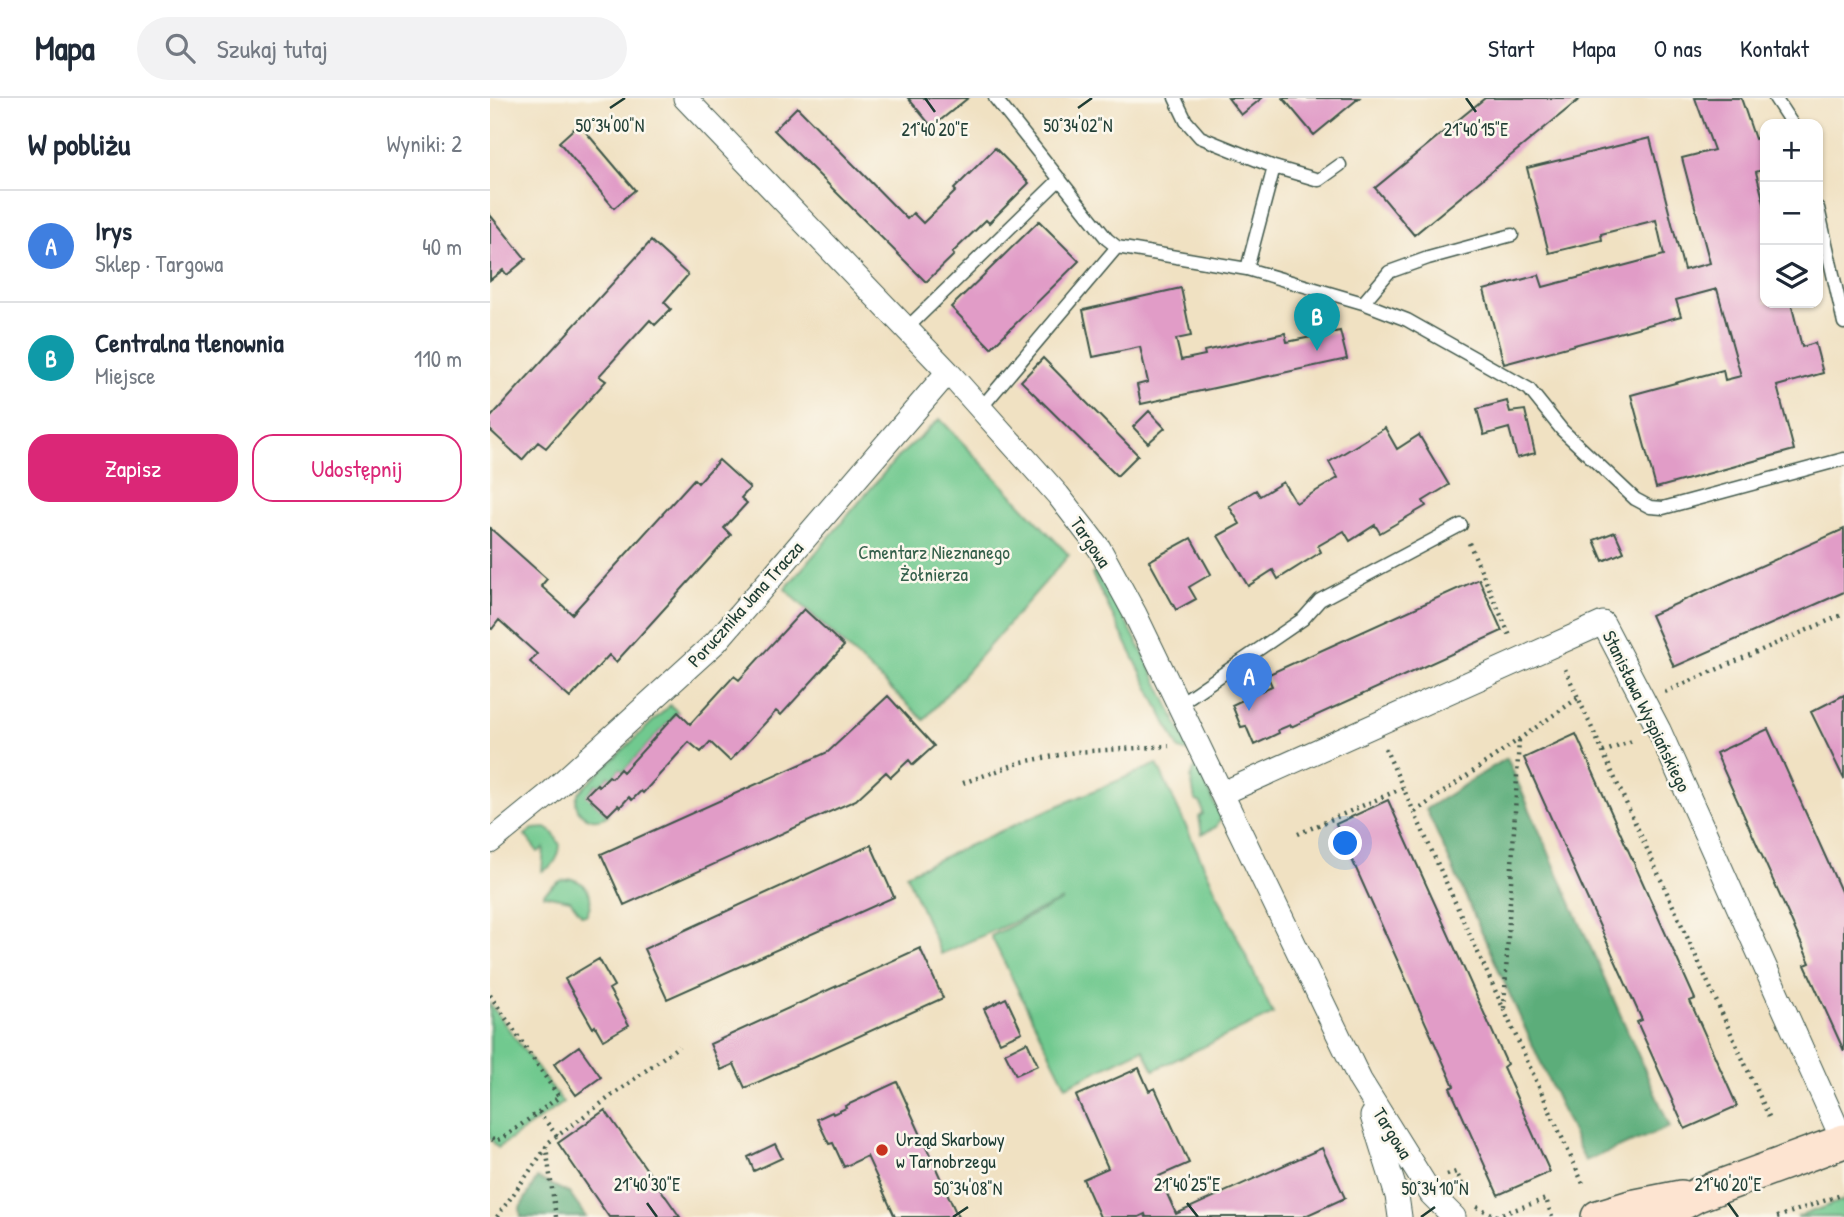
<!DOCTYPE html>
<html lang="pl">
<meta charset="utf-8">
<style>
:root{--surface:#fff;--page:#f2f2f3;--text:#1f2937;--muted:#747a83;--line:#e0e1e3;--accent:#db2777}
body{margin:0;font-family:"Patrick Hand",sans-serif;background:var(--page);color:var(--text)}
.controls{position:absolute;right:21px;top:21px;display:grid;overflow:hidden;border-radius:14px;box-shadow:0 2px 5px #0004}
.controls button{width:63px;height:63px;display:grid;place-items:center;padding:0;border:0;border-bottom:2px solid var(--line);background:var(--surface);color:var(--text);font:35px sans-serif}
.you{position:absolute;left:856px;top:746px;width:24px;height:24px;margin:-18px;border:5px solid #fff;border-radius:50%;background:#1a73e8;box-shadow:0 0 0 10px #1a73e833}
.badge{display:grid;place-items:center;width:46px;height:46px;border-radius:50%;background:var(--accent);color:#fff;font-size:23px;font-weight:700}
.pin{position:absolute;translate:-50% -58px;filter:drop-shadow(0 2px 4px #0008)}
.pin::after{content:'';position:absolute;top:37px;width:24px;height:21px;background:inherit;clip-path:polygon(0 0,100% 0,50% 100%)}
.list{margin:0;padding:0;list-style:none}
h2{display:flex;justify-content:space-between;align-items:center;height:91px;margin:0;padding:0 28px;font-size:30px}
h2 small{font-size:23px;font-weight:400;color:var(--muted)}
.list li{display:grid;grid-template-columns:46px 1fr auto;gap:21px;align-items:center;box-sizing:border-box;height:112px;padding:0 28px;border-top:2px solid var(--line)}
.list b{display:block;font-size:26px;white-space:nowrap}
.list p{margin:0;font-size:23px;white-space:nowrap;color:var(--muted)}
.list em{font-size:23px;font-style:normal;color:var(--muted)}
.actions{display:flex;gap:14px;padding:21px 28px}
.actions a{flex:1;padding:16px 0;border:2px solid var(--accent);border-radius:21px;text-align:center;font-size:24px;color:var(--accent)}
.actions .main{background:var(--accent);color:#fff}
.icon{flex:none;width:38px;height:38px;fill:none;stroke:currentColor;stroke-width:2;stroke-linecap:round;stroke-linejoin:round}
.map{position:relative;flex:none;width:1354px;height:1119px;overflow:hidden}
header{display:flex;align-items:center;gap:42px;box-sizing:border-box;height:98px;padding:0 35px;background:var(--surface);border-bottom:2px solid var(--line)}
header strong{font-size:33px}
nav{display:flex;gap:38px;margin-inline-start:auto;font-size:24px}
.search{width:490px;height:63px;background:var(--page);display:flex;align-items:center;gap:18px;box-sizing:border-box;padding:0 24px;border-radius:38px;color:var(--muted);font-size:26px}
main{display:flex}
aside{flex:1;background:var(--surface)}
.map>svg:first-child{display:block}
.green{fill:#71c98f;stroke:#488362;stroke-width:2}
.forest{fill:#5cad7a;stroke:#3e7557;stroke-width:2}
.building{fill:#e19cc7}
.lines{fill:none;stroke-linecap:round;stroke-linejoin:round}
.lane-casing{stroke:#3e5649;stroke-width:15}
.street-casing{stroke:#3e5649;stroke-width:25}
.secondary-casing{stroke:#3e5649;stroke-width:36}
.path{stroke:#3e5649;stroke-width:4.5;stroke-dasharray:2 5;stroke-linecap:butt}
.lane{stroke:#fff;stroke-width:12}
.street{stroke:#fff;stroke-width:23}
.secondary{stroke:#fde4d1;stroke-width:33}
.ticks{fill:none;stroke:#1f3d34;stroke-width:2.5}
.poi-dot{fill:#c8321e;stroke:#fbf7ec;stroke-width:2.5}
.labels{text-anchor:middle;stroke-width:5;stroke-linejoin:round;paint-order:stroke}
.street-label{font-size:19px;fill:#1f3d34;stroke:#fbf7ec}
.park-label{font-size:19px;fill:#34604b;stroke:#fbf7ec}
.poi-label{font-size:19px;fill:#1f3d34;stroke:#fbf7ec;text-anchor:start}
.ticks-label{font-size:18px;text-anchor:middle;fill:#1f3d34;stroke:#fbf7ec;stroke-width:5;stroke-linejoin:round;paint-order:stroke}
</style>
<header>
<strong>Mapa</strong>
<div class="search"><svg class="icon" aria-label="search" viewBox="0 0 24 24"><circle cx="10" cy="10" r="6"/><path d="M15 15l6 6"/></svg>Szukaj tutaj</div>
<nav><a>Start</a><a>Mapa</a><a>O nas</a><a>Kontakt</a></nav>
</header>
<main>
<aside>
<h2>W pobliżu<small>Wyniki: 2</small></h2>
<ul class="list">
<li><span class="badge" style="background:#3f7fe0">A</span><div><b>Irys</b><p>Sklep · Targowa</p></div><em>40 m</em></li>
<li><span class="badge" style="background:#0f9aa8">B</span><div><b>Centralna tlenownia</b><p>Miejsce</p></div><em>110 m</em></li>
</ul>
<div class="actions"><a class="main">Zapisz</a><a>Udostępnij</a></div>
</aside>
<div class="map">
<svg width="1354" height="1119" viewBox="0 0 1354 1119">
<rect width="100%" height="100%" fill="#fbf7ec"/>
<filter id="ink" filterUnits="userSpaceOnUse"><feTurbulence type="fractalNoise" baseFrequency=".0143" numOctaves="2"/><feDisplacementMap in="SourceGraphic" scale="14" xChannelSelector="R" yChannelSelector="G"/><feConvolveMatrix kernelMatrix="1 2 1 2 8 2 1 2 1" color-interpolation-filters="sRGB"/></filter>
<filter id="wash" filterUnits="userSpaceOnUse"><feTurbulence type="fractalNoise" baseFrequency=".00686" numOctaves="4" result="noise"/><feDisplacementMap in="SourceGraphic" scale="28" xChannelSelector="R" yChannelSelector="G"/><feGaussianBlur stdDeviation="1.57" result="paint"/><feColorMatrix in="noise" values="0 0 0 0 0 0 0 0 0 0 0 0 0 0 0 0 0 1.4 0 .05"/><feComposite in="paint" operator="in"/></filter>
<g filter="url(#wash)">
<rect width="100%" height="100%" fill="#f0e1c2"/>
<path class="green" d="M 450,321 L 579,457 L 434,622 L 295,491 L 406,361 Z
M 605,474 C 644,530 671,592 700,653 L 695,653 L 689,651 L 602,476 Z
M 180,607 L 188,614 L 133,674 L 130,671 L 122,680 L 119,678 L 109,688 L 106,686 L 97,697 L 118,717 C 101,729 78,713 89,694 Z
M 667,666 L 783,916 L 664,972 L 653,951 L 576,988 L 501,838 L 573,802 L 451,856 L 416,776 L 542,719 Z
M 708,669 L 731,720 L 726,729 L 712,736 L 709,719 L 713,716 L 711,705 L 705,702 L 701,680 L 704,671 Z
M 56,730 L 63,735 L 70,747 C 69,759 64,769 52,773 L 54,750 L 48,754 L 35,737 L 43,731 Z
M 82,781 C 100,786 105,801 96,817 L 92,817 L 80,802 L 54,797 L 54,795 L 70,783 Z
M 0,906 L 73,1005 L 8,1050 L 0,1040 Z
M 1354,1102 L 1354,1119 L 1307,1119 Z"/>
<path class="forest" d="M 1017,660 L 1180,1029 L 1095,1063 L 936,711 Z
M 47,1080 L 79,1095 L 96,1119 L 31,1119 L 30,1110 Z"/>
<g id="blocks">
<path class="building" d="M 418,0 L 478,0 L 442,29 Z
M 738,0 L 772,0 L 751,17 Z
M 793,0 L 869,0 L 824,37 Z
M 995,0 L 1091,0 L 924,137 L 885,90 Z
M 1205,0 L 1251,0 L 1265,41 L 1270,39 L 1271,44 L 1275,43 L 1275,71 L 1266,74 L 1275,109 L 1275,205 L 1301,205 L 1312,249 L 1325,245 L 1333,275 L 1287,288 L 1304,352 L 1166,390 L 1141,297 L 1233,272 L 1235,282 L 1251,278 L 1227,191 L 1186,202 L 1191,218 L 1014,266 L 994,192 L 1049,177 L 1053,189 L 1174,157 L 1166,122 L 1111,136 L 1112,142 L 1059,155 L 1037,70 L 1160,40 L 1194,172 L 1220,165 L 1192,60 L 1224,52 Z
M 307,9 L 417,121 L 423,115 L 433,125 L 466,93 L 464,91 L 505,50 L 539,85 L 499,125 L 496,122 L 462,155 L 464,157 L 436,184 L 284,32 Z
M 89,26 L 145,92 L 124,110 L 69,44 Z
M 0,117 L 36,161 L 17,177 L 13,172 L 0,182 Z
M 549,123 L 589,163 L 501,250 L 461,209 Z
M 161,143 L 198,177 L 174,204 L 181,211 L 165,227 L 160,222 L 109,278 L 116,283 L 56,350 L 48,344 L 32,362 L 0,332 L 0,320 Z
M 691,190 L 701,238 L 686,241 L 691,262 L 715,257 L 714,253 L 795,235 L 797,244 L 850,233 L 857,261 L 651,306 L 647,287 L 658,284 L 650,249 L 603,259 L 593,212 Z
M 553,260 L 648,357 L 627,378 L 531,283 Z
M 1017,303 L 1020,314 L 1035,312 L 1045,355 L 1027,360 L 1019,330 L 994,337 L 987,311 Z
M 659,313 L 675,330 L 658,345 L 643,329 Z
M 895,330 L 907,351 L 929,337 L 959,387 L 933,403 L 936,408 L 890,435 L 885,427 L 860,443 L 854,433 L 828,448 L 831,454 L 788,481 L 783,472 L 758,488 L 728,438 L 750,426 L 739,408 L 766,392 L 770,398 L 793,384 L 806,405 L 848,380 L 839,364 Z
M 229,362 L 260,390 L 251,400 L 257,405 L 234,430 L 241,437 L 126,564 L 119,557 L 80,600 L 40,564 L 47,556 L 9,522 L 2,531 L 0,530 L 0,430 L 57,481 L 51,488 L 82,516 L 204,381 L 208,385 Z
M 1354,431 L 1354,494 L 1184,569 L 1161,517 Z
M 1125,434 L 1134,454 L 1113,463 L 1104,442 Z
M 701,440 L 721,476 L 699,489 L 706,501 L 686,512 L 659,463 Z
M 989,481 L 1012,533 L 801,629 L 800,627 L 788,632 L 789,635 L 764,647 L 756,628 L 751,629 L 742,607 L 759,599 L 758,596 L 769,590 L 771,593 L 782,588 L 777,577 Z
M 314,511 L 354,548 L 291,617 L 286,613 L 240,663 L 220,644 L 211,654 L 199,644 L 153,695 L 151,693 L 142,702 L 139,699 L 130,709 L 128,707 L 118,717 L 96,697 L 107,686 L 109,688 L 119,678 L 122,680 L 130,671 L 133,674 L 188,614 L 200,626 L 244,578 L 249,582 Z
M 1354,597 L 1354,681 L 1321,614 Z
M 398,598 L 444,648 L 423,667 L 419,662 L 401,679 L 396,674 L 366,702 L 134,807 L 111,756 L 338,654 Z
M 1278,631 L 1354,800 L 1354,953 L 1315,867 L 1320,865 L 1226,655 Z
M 1086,636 L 1205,901 L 1200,903 L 1247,1008 L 1195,1031 L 1147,924 L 1152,922 L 1034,660 Z
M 898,702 L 1017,966 L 1013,969 L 1060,1074 L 1008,1097 L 960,990 L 964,988 L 846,726 Z
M 381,747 L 404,799 L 177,901 L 154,851 Z
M 430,850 L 453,900 L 255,990 L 244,966 L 231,972 L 220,946 Z
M 109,861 L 124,888 L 119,891 L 139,927 L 113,942 L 105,928 L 103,930 L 75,881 Z
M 516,900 L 532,934 L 510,944 L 494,911 Z
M 537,944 L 548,967 L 526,977 L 515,955 Z
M 89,948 L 111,979 L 86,997 L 64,966 Z
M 649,970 L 659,993 L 665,990 L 699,1065 L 669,1078 L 686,1116 L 832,1050 L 855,1100 L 813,1119 L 656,1119 L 655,1116 L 649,1119 L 610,1119 L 593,1081 L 618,1070 L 586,998 Z
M 407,984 L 468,1119 L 405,1119 L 377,1058 L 354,1069 L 343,1045 L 339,1046 L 327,1021 L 342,1014 L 343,1016 L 356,1010 L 355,1008 Z
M 115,1012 L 190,1119 L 119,1119 L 68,1045 Z
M 285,1046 L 292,1060 L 264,1073 L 258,1059 Z"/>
</g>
</g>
<g filter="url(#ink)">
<use href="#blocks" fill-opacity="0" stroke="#3e5649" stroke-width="2"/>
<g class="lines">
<g class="lane-casing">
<path id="lane" d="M 505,0 L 617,141 L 627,149 L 757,171 L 784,69 L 710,39 L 696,23 L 685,0
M 1285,0 L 1302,26
M 784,69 L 829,82 L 850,67
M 1328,110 L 1354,225
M 757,171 L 873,205 L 917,222 L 1004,271 L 1039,291 L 1072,332 L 1145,401 L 1160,409 L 1173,410 L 1354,361
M 873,205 L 899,174 L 938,160 L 1022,137
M 417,230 L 570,81
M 491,310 L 627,149
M 689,606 L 813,521 L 830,502 L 971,427"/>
</g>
<g class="street-casing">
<path id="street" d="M 195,0 L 458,274 L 568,397 L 609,450 L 645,516 L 870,982 L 941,1096 L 964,1119
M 733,695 L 1113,525 L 1169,632 L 1353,1043
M 0,744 L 58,697 L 226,544 L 458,274
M 882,1018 L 907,1098 L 910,1119"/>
</g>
<g class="secondary-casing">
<path id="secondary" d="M 1108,1119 L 1141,1109 L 1191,1099
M 1167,1119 L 1207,1097 L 1354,1043"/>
</g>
<path class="path" d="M 979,445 L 1021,540
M 1075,571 L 1281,1023
M 1175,594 L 1354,516
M 895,650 L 1094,1088
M 1113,654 L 1145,642
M 473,685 L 532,664 L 585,654 L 679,648
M 925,714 L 1088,600
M 808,736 L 913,690
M 0,897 L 69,999 L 13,1040 L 5,1043 L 0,1040
M 1014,910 L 1029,642
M 49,1014 L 67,1038
M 957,1077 L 966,1074 L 973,1088
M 987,1109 L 1006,1118 L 1056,1101 L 1062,1119
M 7,1119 L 56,1050
M 66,1119 L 56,1049 L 59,1044 L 189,948
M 1287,1119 L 1354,1096"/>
<use href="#lane" class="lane"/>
<use href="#street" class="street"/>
<use href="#secondary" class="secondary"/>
</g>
</g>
<path class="ticks" d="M 435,0 L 445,14M 976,0 L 986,14M 120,10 L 135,0M 588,10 L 602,0M 157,1105 L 167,1119M 697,1105 L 708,1119M 1238,1105 L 1248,1119M 463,1119 L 478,1109M 931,1119 L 945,1109"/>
<circle class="poi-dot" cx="392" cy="1052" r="7"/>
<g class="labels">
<g class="street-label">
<text transform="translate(601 444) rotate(56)" y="7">Targowa</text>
<text transform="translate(255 506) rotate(-48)" y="7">Porucznika Jana Tracza</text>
<text transform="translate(1157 613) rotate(64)" y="7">Stanisława Wyspiańskiego</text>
<text transform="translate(903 1035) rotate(58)" y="7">Targowa</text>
</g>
<g class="park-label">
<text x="444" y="461">Cmentarz Nieznanego<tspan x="444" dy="22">Żołnierza</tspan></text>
</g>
<g class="poi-label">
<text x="406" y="1048">Urząd Skarbowy<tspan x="406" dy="22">w Tarnobrzegu</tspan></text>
</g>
</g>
<g class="ticks-label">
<text x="120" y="34">50°34'00"N</text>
<text x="588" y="34">50°34'02"N</text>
<text x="445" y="38">21°40'20"E</text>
<text x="986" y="38">21°40'15"E</text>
<text x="157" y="1093">21°40'30"E</text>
<text x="697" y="1093">21°40'25"E</text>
<text x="1238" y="1093">21°40'20"E</text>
<text x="478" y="1097">50°34'08"N</text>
<text x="945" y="1097">50°34'10"N</text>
</g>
</svg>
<div class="controls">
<button>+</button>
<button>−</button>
<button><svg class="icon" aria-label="layers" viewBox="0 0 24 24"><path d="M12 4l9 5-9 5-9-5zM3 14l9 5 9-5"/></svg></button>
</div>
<div class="you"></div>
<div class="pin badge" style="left:759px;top:613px;background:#3f7fe0">A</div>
<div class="pin badge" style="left:827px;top:253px;background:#0f9aa8">B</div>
</div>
</main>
